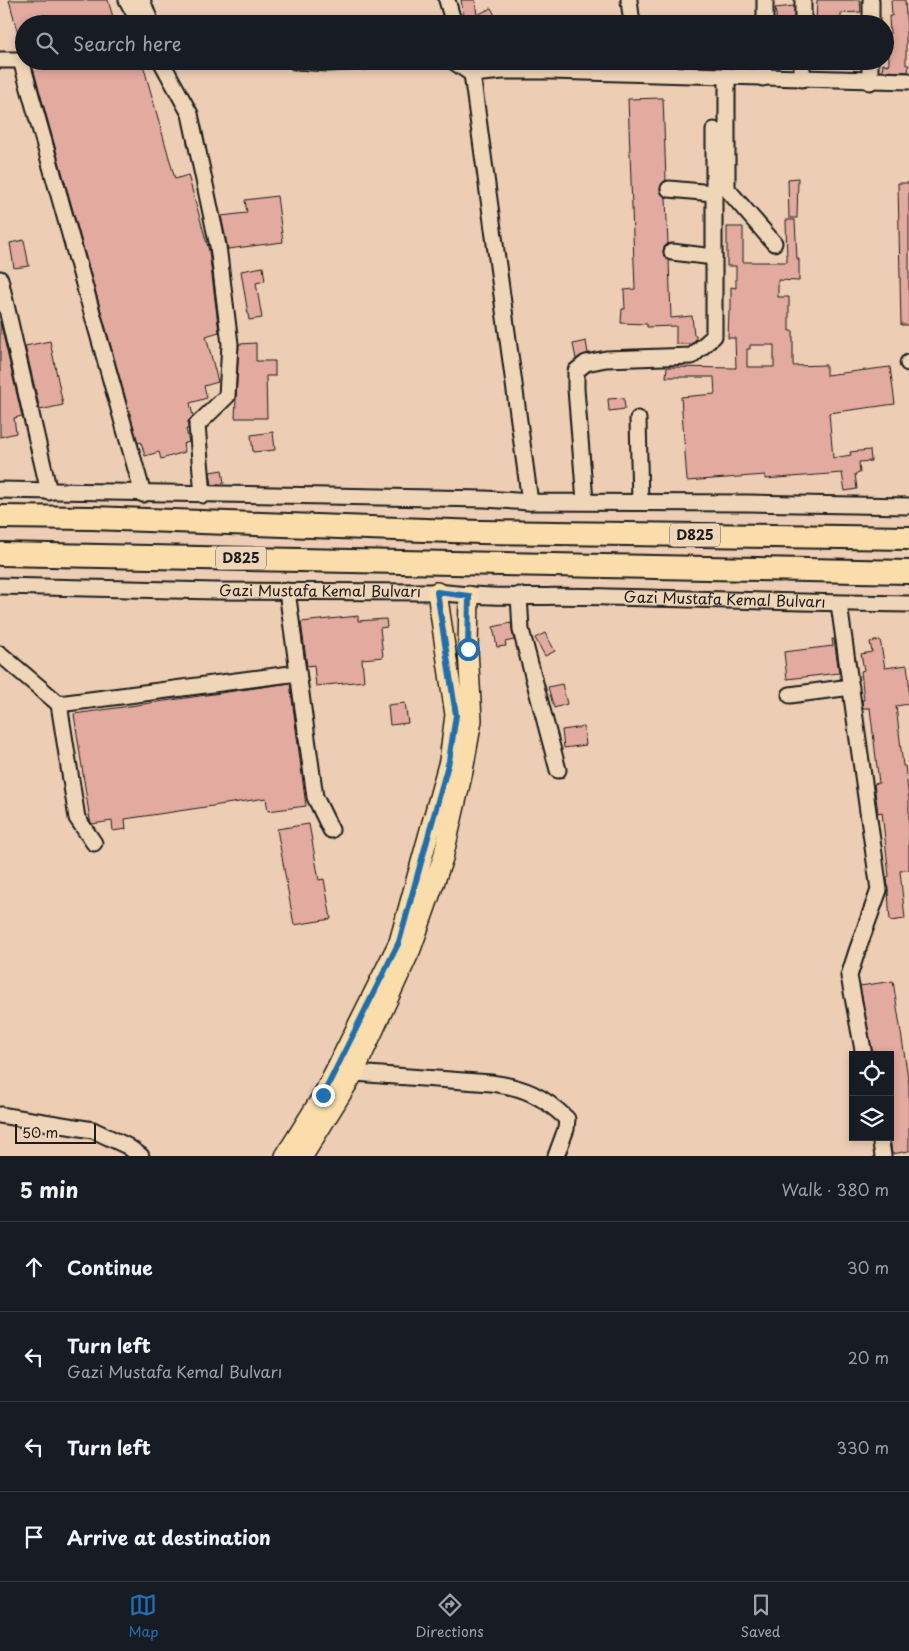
<!DOCTYPE html>
<meta charset="utf-8">
<style>
:root{--surface:#171b24;--page:#242831;--text:#f1f3f6;--muted:#9ea1a6;--line:#363941;--accent:#1f6fb2}
body{margin:0;font-family:"Playpen Sans",sans-serif;background:var(--page);color:var(--text)}
.controls{position:absolute;right:15px;bottom:15px;display:grid;overflow:hidden;border-radius:0px;box-shadow:0 2px 8px #0003}
.controls button{width:45px;height:45px;display:grid;place-items:center;padding:0;border:0;border-bottom:1px solid var(--line);background:var(--surface);color:var(--text);font:25px sans-serif}
.scale{position:absolute;left:15px;bottom:12px;width:81px;box-sizing:border-box;padding-left:5px;border:2px solid #1c1c1c;border-top:0;font-size:14px;line-height:18px;white-space:nowrap;color:#1c1c1c;-webkit-text-stroke:4px #f0d6b8;paint-order:stroke}
.stop{position:absolute;width:15px;height:15px;margin:-11px;border:4px solid #1f6fb2;border-radius:50%;background:#fff}
.stop.end{background:#1f6fb2;border-color:#fff;box-shadow:0 1px 5px #0008}
.list{margin:0;padding:0;list-style:none}
h2{display:flex;justify-content:space-between;align-items:center;height:65px;margin:0;padding:0 20px;font-size:21px}
h2 small{font-size:16px;font-weight:400;color:var(--muted)}
.list li{display:grid;grid-template-columns:32px 1fr auto;gap:15px;align-items:center;box-sizing:border-box;height:90px;padding:0 20px;border-top:1px solid var(--line)}
.list b{display:block;font-size:19px;white-space:nowrap}
.list p{margin:0;font-size:16px;white-space:nowrap;color:var(--muted)}
.list em{font-size:16px;font-style:normal;color:var(--muted)}
.icon{flex:none;width:28px;height:28px;fill:none;stroke:currentColor;stroke-width:2;stroke-linecap:round;stroke-linejoin:round}
.map{position:relative;flex:none;width:909px;height:1156px;overflow:hidden}
.search{position:absolute;background:var(--surface);box-shadow:0 2px 8px #0003;left:15px;right:15px;top:15px;height:55px;display:flex;align-items:center;gap:12px;box-sizing:border-box;padding:0 18px;border-radius:28px;color:var(--muted);font-size:19px}
.sheet{height:425px;background:var(--surface)}
nav{display:flex;justify-content:space-around;align-items:center;box-sizing:border-box;height:70px;border-top:1px solid var(--line);background:var(--surface);font-size:14px;color:var(--muted)}
nav a{display:grid;justify-items:center;gap:2px}
nav .on{color:var(--accent)}
.map>svg:first-child{display:block}
.building{fill:#e3aa9f;stroke:#1c1c1c;fill-rule:evenodd}
.lines{fill:none;stroke-linecap:round;stroke-linejoin:round}
.minor-casing{stroke:#1c1c1c;stroke-width:19}
.major-casing{stroke:#1c1c1c;stroke-width:22}
.highway-casing{stroke:#1c1c1c;stroke-width:26}
.minor{stroke:#f0d6b8;stroke-width:15}
.major{stroke:#faddab;stroke-width:19}
.highway{stroke:#faddab;stroke-width:22}
.route{stroke:#1f6fb2;stroke-width:6}
.labels{text-anchor:middle;stroke-width:4;stroke-linejoin:round;paint-order:stroke}
.shield{fill:#f0d6b8;stroke:#5c544b;stroke-width:1}
.shield-label{font-size:14px;font-weight:bold;fill:#1c1c1c}
.street-label{font-size:15px;fill:#1c1c1c;stroke:#f0d6b8}
</style>
<div class="map">
<svg width="909" height="1156" viewBox="0 0 909 1156">
<rect width="100%" height="100%" fill="#edcdb3"/>
<filter id="ink" filterUnits="userSpaceOnUse"><feTurbulence type="fractalNoise" baseFrequency=".02" numOctaves="2"/><feDisplacementMap in="SourceGraphic" scale="10" xChannelSelector="R" yChannelSelector="G"/><feConvolveMatrix kernelMatrix="1 2 1 2 8 2 1 2 1" color-interpolation-filters="sRGB"/></filter>
<g filter="url(#ink)">
<path class="building" d="M 9,0 L 108,0 L 115,24 L 24,24 L 24,45 L 21,45 Z
M 461,0 L 475,0 L 477,15 L 491,8 L 500,24 L 478,24 L 476,20 L 465,23 Z
M 817,0 L 860,0 L 861,12 L 841,13 L 841,24 L 816,24 Z
M 891,0 L 905,0 L 907,31 L 906,31 L 906,65 L 909,65 L 908,72 L 882,71 L 883,64 L 889,65 L 888,34 L 890,34 L 889,16 L 892,16 Z
M 794,6 L 794,24 L 777,22 L 775,8 Z
M 31,61 L 142,61 L 175,179 L 188,175 L 209,251 L 219,332 L 206,336 L 218,382 L 204,386 L 207,398 L 190,403 L 193,416 L 188,421 L 188,429 L 186,429 L 189,442 L 183,444 L 185,452 L 161,459 L 159,452 L 145,456 L 141,442 L 138,443 Z
M 663,98 L 666,180 L 662,183 L 660,189 L 661,193 L 666,198 L 668,244 L 664,247 L 663,251 L 664,256 L 669,260 L 671,318 L 692,316 L 694,335 L 696,335 L 696,339 L 691,344 L 676,344 L 676,326 L 647,327 L 647,324 L 621,323 L 622,309 L 625,309 L 624,290 L 635,289 L 628,99 Z
M 798,178 L 797,218 L 789,218 L 788,179 Z
M 898,183 L 909,183 L 909,325 L 901,325 Z
M 277,196 L 283,242 L 228,249 L 221,216 L 247,213 L 245,200 Z
M 786,220 L 795,220 L 797,259 L 799,259 L 799,281 L 778,280 L 778,297 L 789,297 L 789,331 L 793,331 L 793,366 L 826,365 L 826,375 L 890,367 L 895,404 L 829,413 L 833,458 L 851,455 L 850,452 L 870,450 L 871,461 L 859,462 L 860,473 L 855,474 L 857,489 L 845,491 L 842,473 L 765,479 L 765,475 L 687,481 L 681,397 L 715,394 L 714,377 L 666,377 L 667,367 L 736,368 L 735,338 L 728,338 L 729,311 L 731,311 L 731,287 L 736,288 L 736,266 L 727,266 L 727,227 L 743,227 L 743,262 L 787,262 ZM 750,345 L 774,345 L 774,367 L 747,367 L 747,349 L 750,349 Z
M 24,240 L 29,266 L 14,268 L 10,243 Z
M 263,267 L 265,281 L 256,283 L 262,318 L 249,320 L 241,271 Z
M 0,321 L 22,416 L 14,418 L 16,433 L 0,437 Z
M 50,341 L 63,405 L 40,410 L 25,346 Z
M 586,341 L 588,353 L 576,359 L 573,344 Z
M 256,343 L 256,361 L 275,361 L 275,376 L 266,376 L 267,418 L 235,418 L 239,344 Z
M 624,398 L 625,409 L 609,411 L 608,399 Z
M 273,432 L 275,450 L 253,452 L 251,435 Z
M 222,470 L 224,483 L 212,485 L 210,472 Z
M 358,616 L 358,621 L 386,619 L 387,627 L 380,628 L 383,657 L 362,659 L 364,681 L 316,686 L 314,665 L 307,666 L 301,622 Z
M 511,623 L 514,640 L 505,642 L 506,646 L 497,647 L 493,627 Z
M 545,633 L 555,651 L 545,656 L 535,638 Z
M 832,639 L 834,639 L 839,673 L 787,679 L 784,652 L 833,646 Z
M 880,640 L 885,668 L 907,665 L 909,680 L 909,704 L 896,706 L 903,766 L 905,766 L 909,799 L 909,870 L 900,871 L 905,919 L 890,921 L 887,877 L 889,876 L 882,812 L 878,813 L 874,784 L 879,783 L 870,708 L 863,708 L 862,700 L 864,700 L 861,671 L 864,670 L 861,654 L 872,652 L 870,642 Z
M 290,683 L 306,806 L 268,811 L 266,798 L 125,819 L 126,829 L 113,831 L 112,821 L 92,824 L 90,820 L 74,714 Z
M 562,684 L 567,704 L 554,708 L 548,687 Z
M 405,703 L 408,723 L 390,725 L 388,705 Z
M 584,727 L 586,745 L 564,748 L 562,730 Z
M 309,824 L 319,880 L 324,879 L 331,919 L 294,925 L 277,829 Z
M 893,981 L 909,1084 L 909,1151 L 892,1154 L 890,1137 L 890,1055 L 873,1055 L 860,986 Z"/>
<g class="lines">
<g class="minor-casing">
<g id="minor">
<path d="M 127,0 L 140,24"/>
<path d="M 142,0 L 151,24"/>
<path d="M 447,0 L 454,24"/>
<path d="M 629,0 L 632,24"/>
<path d="M 765,24 L 765,0"/>
<path d="M 803,24 L 803,0"/>
<path d="M 871,24 L 871,0"/>
<path d="M 0,60 L 21,60 L 143,494"/>
<path d="M 161,61 L 190,114 L 218,246 L 230,344 L 227,396 L 197,425 L 203,495"/>
<path d="M 295,61 L 328,63 L 364,61"/>
<path d="M 453,61 L 472,74 L 503,71 L 550,71 L 909,81"/>
<path d="M 468,65 L 472,74 L 530,502"/>
<path d="M 727,77 L 727,189 L 774,243"/>
<path d="M 763,78 L 764,61"/>
<path d="M 802,79 L 802,61"/>
<path d="M 870,82 L 870,61"/>
<path d="M 669,189 L 713,193"/>
<path d="M 672,252 L 714,257"/>
<path d="M 0,279 L 49,492"/>
<path d="M 908,363 L 909,363"/>
<path d="M 638,419 L 640,501"/>
<path d="M 0,490 L 485,499 L 530,502 L 749,503 L 909,506"/>
<path d="M 585,501 L 576,389 L 576,371 L 586,363 L 606,359 L 692,356 L 714,336 L 714,130"/>
<path id="s1" d="M 0,586 L 215,591 L 437,592 C 493,599 550,595 607,597 C 707,599 808,603 909,604"/>
<path d="M 287,591 L 315,797 L 331,830"/>
<path d="M 519,595 L 521,630 L 558,770"/>
<path d="M 839,604 L 879,890 L 857,951 L 849,976 L 864,1055"/>
<path d="M 0,654 L 59,704 L 298,673"/>
<path d="M 790,695 L 851,687"/>
<path d="M 59,704 L 77,818 L 94,843"/>
<path d="M 354,1073 L 491,1083 C 524,1087 543,1096 567,1119 L 566,1129 L 556,1156"/>
<path d="M 0,1115 L 93,1130 L 127,1146 L 141,1156"/>
<path d="M 880,1137 L 883,1156"/>
</g>
</g>
<g class="major-casing">
<path id="major" d="M 285,1156 L 323,1095 L 399,942 L 449,761 L 455,715 L 437,592
M 303,1156 L 354,1073 L 411,949 L 443,858 L 463,771 L 472,720 L 468,649 L 469,596"/>
</g>
<g class="highway-casing">
<path id="highway" d="M 0,517 L 92,518 L 480,532 L 909,538
M 0,554 L 909,572"/>
</g>
<use href="#minor" class="minor"/>
<use href="#major" class="major"/>
<use href="#highway" class="highway"/>
</g>
</g>
<g class="lines" filter="url(#ink)">
<path class="route" d="M 323,1095 L 399,942 L 449,761 L 456,715 L 437,592 L 469,596 L 468,649"/>
</g>
<g class="labels">
<g class="shield">
<rect x="670" y="523.5" width="50" height="23" rx="4"/>
<rect x="216" y="546.5" width="50" height="23" rx="4"/>
</g>
<g class="shield-label">
<text x="695" y="540">D825</text>
<text x="241" y="563">D825</text>
</g>
<g class="street-label">
<text dy="5" stroke="none"><textPath href="#s1" startOffset="320">Gazi Mustafa Kemal Bulvarı</textPath></text>
<text dy="5" stroke="none"><textPath href="#s1" startOffset="725">Gazi Mustafa Kemal Bulvarı</textPath></text>
</g>
</g>
</svg>
<div class="controls">
<button><svg class="icon" aria-label="locate" viewBox="0 0 24 24"><circle cx="12" cy="12" r="6"/><path d="M12 2v4M12 18v4M2 12h4M18 12h4"/></svg></button>
<button><svg class="icon" aria-label="layers" viewBox="0 0 24 24"><path d="M12 4l9 5-9 5-9-5zM3 14l9 5 9-5"/></svg></button>
</div>
<div class="scale">50 m</div>
<div class="stop" style="left:468px;top:649px"></div>
<div class="stop end" style="left:323px;top:1095px"></div>
<div class="search"><svg class="icon" aria-label="search" viewBox="0 0 24 24"><circle cx="10" cy="10" r="6"/><path d="M15 15l6 6"/></svg>Search here</div>
</div>
<section class="sheet">
<h2>5 min<small>Walk · 380 m</small></h2>
<ul class="list">
<li><svg class="icon" aria-label="ahead" viewBox="0 0 24 24"><path d="M12 20V5M6 11l6-6 6 6"/></svg><div><b>Continue</b></div><em>30 m</em></li>
<li><svg class="icon" aria-label="left" viewBox="0 0 24 24"><path d="M17 20v-9H6M10 6l-5 5 5 5"/></svg><div><b>Turn left</b><p>Gazi Mustafa Kemal Bulvarı</p></div><em>20 m</em></li>
<li><svg class="icon" aria-label="left" viewBox="0 0 24 24"><path d="M17 20v-9H6M10 6l-5 5 5 5"/></svg><div><b>Turn left</b></div><em>330 m</em></li>
<li><svg class="icon" aria-label="arrive" viewBox="0 0 24 24"><path d="M6 21V4h12l-3 4 3 4H6"/></svg><div><b>Arrive at destination</b></div></li>
</ul>
</section>
<nav>
<a class="on"><svg class="icon" aria-label="map" viewBox="0 0 24 24"><path d="M3 6l6-2 6 2 6-2v14l-6 2-6-2-6 2zM9 4v14M15 6v14"/></svg>Map</a>
<a><svg class="icon" aria-label="directions" viewBox="0 0 24 24"><path d="M12 3l9 9-9 9-9-9zM9 14v-3h6M13 9l2 2-2 2"/></svg>Directions</a>
<a><svg class="icon" aria-label="saved" viewBox="0 0 24 24"><path d="M7 4h10v16l-5-4-5 4z"/></svg>Saved</a>
</nav>
